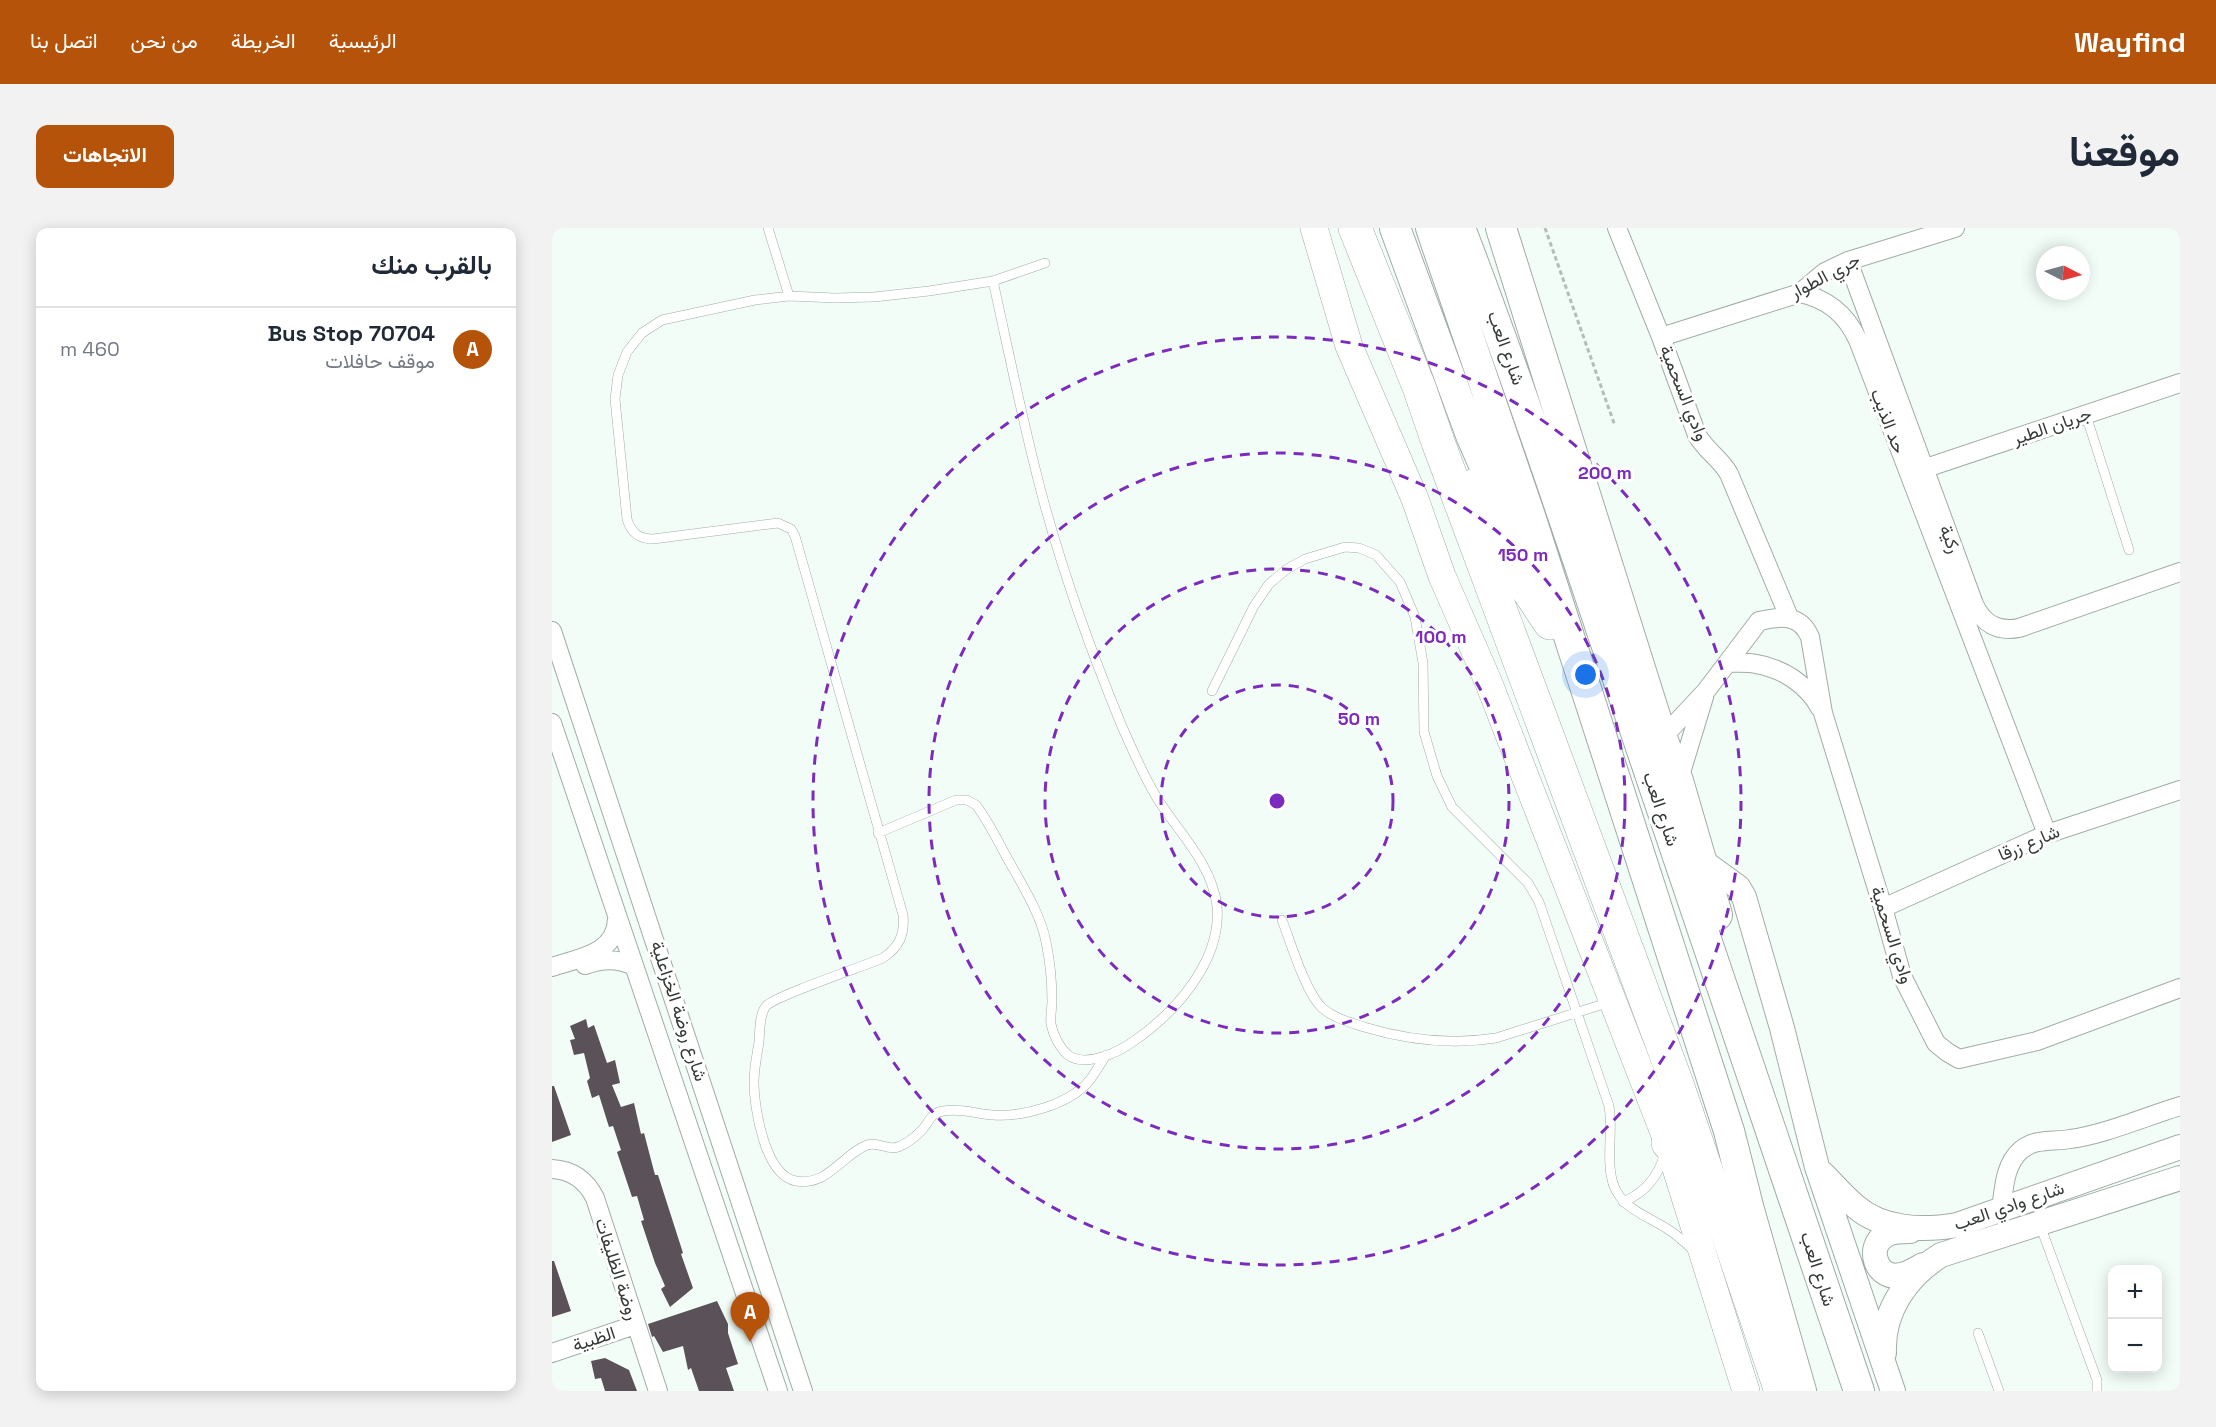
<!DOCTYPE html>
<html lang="ar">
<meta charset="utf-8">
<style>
:root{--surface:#fff;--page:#f2f2f3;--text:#1f2937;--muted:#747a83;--line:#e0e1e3;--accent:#b45309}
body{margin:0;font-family:"Space Grotesk",Vazirmatn,sans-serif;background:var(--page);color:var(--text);direction:rtl}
.controls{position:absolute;right:18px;bottom:18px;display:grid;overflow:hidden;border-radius:12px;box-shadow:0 3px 15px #0003}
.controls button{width:54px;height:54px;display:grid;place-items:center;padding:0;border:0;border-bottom:2px solid var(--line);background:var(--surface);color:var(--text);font:30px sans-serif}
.compass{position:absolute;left:1484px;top:18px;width:54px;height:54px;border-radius:50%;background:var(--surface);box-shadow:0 3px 15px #0003;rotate:96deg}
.you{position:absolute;left:1034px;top:447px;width:21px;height:21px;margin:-15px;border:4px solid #fff;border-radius:50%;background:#1a73e8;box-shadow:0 0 0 9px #1a73e833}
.badge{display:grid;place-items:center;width:39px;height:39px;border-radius:50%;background:var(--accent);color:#fff;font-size:20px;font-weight:700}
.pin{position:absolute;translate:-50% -50px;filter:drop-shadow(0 2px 3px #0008)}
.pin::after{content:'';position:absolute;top:32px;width:21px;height:18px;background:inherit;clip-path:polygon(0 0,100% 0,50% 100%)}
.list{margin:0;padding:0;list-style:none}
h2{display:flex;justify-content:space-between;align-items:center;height:78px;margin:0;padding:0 24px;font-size:26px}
h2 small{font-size:20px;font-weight:400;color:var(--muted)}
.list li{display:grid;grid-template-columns:39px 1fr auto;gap:18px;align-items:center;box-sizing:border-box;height:84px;padding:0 24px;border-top:2px solid var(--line)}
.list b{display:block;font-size:22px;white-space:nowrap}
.list p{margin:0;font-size:20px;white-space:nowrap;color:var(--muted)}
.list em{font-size:20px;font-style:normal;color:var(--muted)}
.map{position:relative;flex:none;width:1628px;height:1163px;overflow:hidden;direction:ltr;border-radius:12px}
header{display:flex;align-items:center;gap:36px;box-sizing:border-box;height:84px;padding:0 30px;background:var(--accent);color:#fff}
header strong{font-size:28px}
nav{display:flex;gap:33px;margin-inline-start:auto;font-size:21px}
.intro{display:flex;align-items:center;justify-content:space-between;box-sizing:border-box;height:144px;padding:0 36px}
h1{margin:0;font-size:42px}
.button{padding:15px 27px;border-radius:12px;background:var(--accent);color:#fff;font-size:21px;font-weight:700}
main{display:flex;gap:36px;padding:0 36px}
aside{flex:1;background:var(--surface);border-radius:12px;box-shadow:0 3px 15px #0003}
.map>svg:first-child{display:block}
.building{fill:#5a5258}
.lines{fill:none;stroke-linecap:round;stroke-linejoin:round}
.service-casing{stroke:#a2aca6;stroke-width:10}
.minor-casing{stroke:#a2aca6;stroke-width:20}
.tertiary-casing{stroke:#a2aca6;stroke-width:26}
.secondary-casing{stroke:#a2aca6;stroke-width:28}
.primary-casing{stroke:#a2aca6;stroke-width:32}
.motorway-casing{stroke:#a2aca6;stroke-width:34}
.path{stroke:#b4bdb8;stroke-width:3;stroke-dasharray:4.5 3;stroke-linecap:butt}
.service{stroke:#fff;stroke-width:9}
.minor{stroke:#fff;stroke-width:18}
.tertiary{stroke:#fff;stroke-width:24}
.secondary{stroke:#fff;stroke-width:27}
.primary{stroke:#fff;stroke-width:30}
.motorway{stroke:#fff;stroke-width:33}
.ring{fill:none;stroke:#7b2cbf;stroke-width:3;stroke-dasharray:10 8}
.labels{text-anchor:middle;stroke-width:6;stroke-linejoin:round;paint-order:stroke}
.street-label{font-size:18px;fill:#363b38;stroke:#fff}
.centre{fill:#7b2cbf;stroke:#fff;stroke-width:3}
.ring-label{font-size:18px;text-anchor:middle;font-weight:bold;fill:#7b2cbf;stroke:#fff;stroke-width:6;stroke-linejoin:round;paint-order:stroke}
</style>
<header>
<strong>Wayfind</strong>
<nav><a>الرئيسية</a><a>الخريطة</a><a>من نحن</a><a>اتصل بنا</a></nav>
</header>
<div class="intro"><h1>موقعنا</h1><a class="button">الاتجاهات</a></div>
<main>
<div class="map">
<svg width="1628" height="1163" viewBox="0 0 1628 1163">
<rect width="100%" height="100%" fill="#f2fdf7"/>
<path class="building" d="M 34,791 L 36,800 L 42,797 L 55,835 L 63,832 L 68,855 L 60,857 L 69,879 L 82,875 L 89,906 L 92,905 L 103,947 L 106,947 L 131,1025 L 129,1026 L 141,1060 L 118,1079 L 109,1061 L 113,1058 L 103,1035 L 89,993 L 92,992 L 85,968 L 80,969 L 65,924 L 69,922 L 61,898 L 57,899 L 47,867 L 40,870 L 35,853 L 38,850 L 32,825 L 22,827 L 18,812 L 23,811 L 18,798 Z
M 0,858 L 2,858 L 19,907 L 0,914 Z
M 0,1033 L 2,1033 L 19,1083 L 0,1089 Z
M 165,1073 L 176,1096 L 176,1105 L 186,1136 L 174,1140 L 182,1163 L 147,1163 L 139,1140 L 136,1142 L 131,1118 L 111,1124 L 102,1108 L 100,1109 L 96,1096 Z
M 53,1130 L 77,1142 L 85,1163 L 53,1163 L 49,1150 L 43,1151 L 39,1133 Z"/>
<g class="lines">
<g class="service-casing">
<path id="service" d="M 216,0 L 237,68
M 493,35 L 441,53 L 377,63 L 322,69 L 283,70 L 237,68 L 203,72 L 110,92 L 90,105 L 75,124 L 66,147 L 63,171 L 75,291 C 79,305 87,311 101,311 L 226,295 L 239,301 L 243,308 L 351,687 C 353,707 347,719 331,730 C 312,738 223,768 214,778 C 207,787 208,803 207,814 C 205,827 202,840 202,854 C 202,880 213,948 244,953 C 275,959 291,926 315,917 C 326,913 336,923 346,919 C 354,916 363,909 369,903 C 377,895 378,885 391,883 C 409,880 424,886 441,887 C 470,889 517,877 537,853 C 543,845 549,835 554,827
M 1534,187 L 1577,322
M 660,463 L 702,378 L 717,356 L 735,341 L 753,331 L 793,319 L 807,320 L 824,327 L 848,354 L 863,389 L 871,435 L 872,504 L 885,548 L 900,579 L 976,655 L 987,674 L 1057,878 C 1061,901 1055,924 1059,947 C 1064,980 1093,986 1117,1002 C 1126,1008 1134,1015 1142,1023
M 326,605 L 404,572 L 415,572 L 424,577 C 436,593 445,611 454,628 C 468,653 489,686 494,714 C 498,733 500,753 500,773 C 500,780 498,789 499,796 C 501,807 508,820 516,827 C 534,840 567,824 582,813 C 624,784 670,732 665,678 C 660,636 627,605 605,570 C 591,547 580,521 569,496 C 538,421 511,345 490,267 C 471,196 457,125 441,53
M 730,692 C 739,715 753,763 770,780 C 782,790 797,794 812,799 C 855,812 899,817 944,810 L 1058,774
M 1071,974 C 1094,964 1105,950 1113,926
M 1488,997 L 1545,1152 L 1545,1163
M 1426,1105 L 1447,1163"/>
</g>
<g class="minor-casing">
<path id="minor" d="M 1065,0 L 1109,109 L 1145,207 C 1154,223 1169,231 1177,246 L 1237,389
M 1296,33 L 1422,376 C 1431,396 1446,404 1467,400 L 1628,344
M 1248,65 C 1276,71 1294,86 1306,112 L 1495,606
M 1109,109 L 1248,65 L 1273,44 L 1296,33 L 1403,0
M 1371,241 L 1628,155
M 0,403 L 251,1163
M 1175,435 C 1185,435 1195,434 1204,436 C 1230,440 1256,457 1268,480
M 0,495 L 226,1163
M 1110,510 L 1154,463 L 1207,393 C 1229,388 1248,386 1258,409 L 1271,485 L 1331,680 L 1350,748 L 1384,815 L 1395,824 L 1407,831 L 1485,813 L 1628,760
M 1127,551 L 1152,469
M 1331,680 L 1495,606 L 1628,562
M 33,737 C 50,731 65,730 82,738
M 0,739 C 27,730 64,726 65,691
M 0,941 C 20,942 34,952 43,970 L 106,1163
M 1449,982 C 1452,961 1452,937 1469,922 C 1484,910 1500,914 1518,911 C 1551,907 1595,888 1628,878
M 0,1125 L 83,1097"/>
</g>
<g class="tertiary-casing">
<path id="tertiary" d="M 1150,633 L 1186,659 L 1192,669 L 1230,800 L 1265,939 L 1341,1163
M 1270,945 C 1281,956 1291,968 1303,978 C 1330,1002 1371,1003 1405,997 L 1628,919
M 1358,1003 C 1350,1003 1341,1003 1334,1007 C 1313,1018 1324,1053 1349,1047 C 1356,1046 1364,1041 1371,1037
M 1332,1125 C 1330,1083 1355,1048 1389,1027 L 1628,950"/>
</g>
<g class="secondary-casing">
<path id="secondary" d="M 762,0 L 797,118 L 863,271 L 890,348 L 936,453 L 1116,915 L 1194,1163"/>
</g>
<g class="primary-casing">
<path id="primary" d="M 843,0 L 919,207 L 965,313
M 879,0 L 979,291 L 1177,903 L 1197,982 L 1249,1163
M 908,0 C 976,177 1034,357 1095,537 C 1165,746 1238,954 1307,1163
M 949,0 L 1110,510 L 1126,553 L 1165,687"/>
</g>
<g class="motorway-casing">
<path id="motorway" d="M 803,0 L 867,159 L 886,214 L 1125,856 L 1229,1163
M 921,258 L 968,350 L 998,395
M 1116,915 L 1125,861"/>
</g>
<path class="path" d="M 993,0 L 1063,198"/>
<use href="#service" class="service"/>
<use href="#minor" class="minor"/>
<use href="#tertiary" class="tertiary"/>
<use href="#secondary" class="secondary"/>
<use href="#primary" class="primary"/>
<use href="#motorway" class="motorway"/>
</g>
<g class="ring">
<circle cx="725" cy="573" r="116"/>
<circle cx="725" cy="573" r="232"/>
<circle cx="725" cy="573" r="348"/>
<circle cx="725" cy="573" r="464"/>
</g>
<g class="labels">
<g class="street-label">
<text transform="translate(1273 48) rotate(-28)" y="6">جري الطوار</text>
<text transform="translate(954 120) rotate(70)" y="6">شارع العب</text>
<text transform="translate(1132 165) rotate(68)" y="6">وادي السحمية</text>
<text transform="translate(1336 193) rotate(69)" y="6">حد الذيب</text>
<text transform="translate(1500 198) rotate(-19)" y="6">جريان الطير</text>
<text transform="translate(1398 311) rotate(69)" y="6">ركية</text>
<text transform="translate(1109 581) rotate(71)" y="6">شارع العب</text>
<text transform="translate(1477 615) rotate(-23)" y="6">شارع زرقا</text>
<text transform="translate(1340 707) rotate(72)" y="6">وادي السحمية</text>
<text transform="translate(127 783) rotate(72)" y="6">شارع روضة الخزاعلية</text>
<text transform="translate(1457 978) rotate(-19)" y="6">شارع وادي العب</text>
<text transform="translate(65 1041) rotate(72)" y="6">روضة الظليفات</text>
<text transform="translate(1266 1041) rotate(72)" y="6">شارع العب</text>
<text transform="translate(42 1111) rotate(-18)" y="6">الظبية</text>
</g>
</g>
<circle cx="725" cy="573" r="9" class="centre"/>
<g class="ring-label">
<text x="1053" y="251">200 m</text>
<text x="971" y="333">150 m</text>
<text x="889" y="415">100 m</text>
<text x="807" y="497">50 m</text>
</g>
</svg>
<div class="controls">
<button>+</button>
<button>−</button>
</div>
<svg class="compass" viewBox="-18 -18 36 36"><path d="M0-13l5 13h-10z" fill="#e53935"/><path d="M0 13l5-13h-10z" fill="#747a83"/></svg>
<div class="you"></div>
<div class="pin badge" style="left:198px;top:1114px">A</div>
</div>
<aside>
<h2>بالقرب منك<small></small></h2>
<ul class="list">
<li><span class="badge">A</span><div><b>Bus Stop 70704</b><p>موقف حافلات</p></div><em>460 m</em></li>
</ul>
</aside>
</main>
